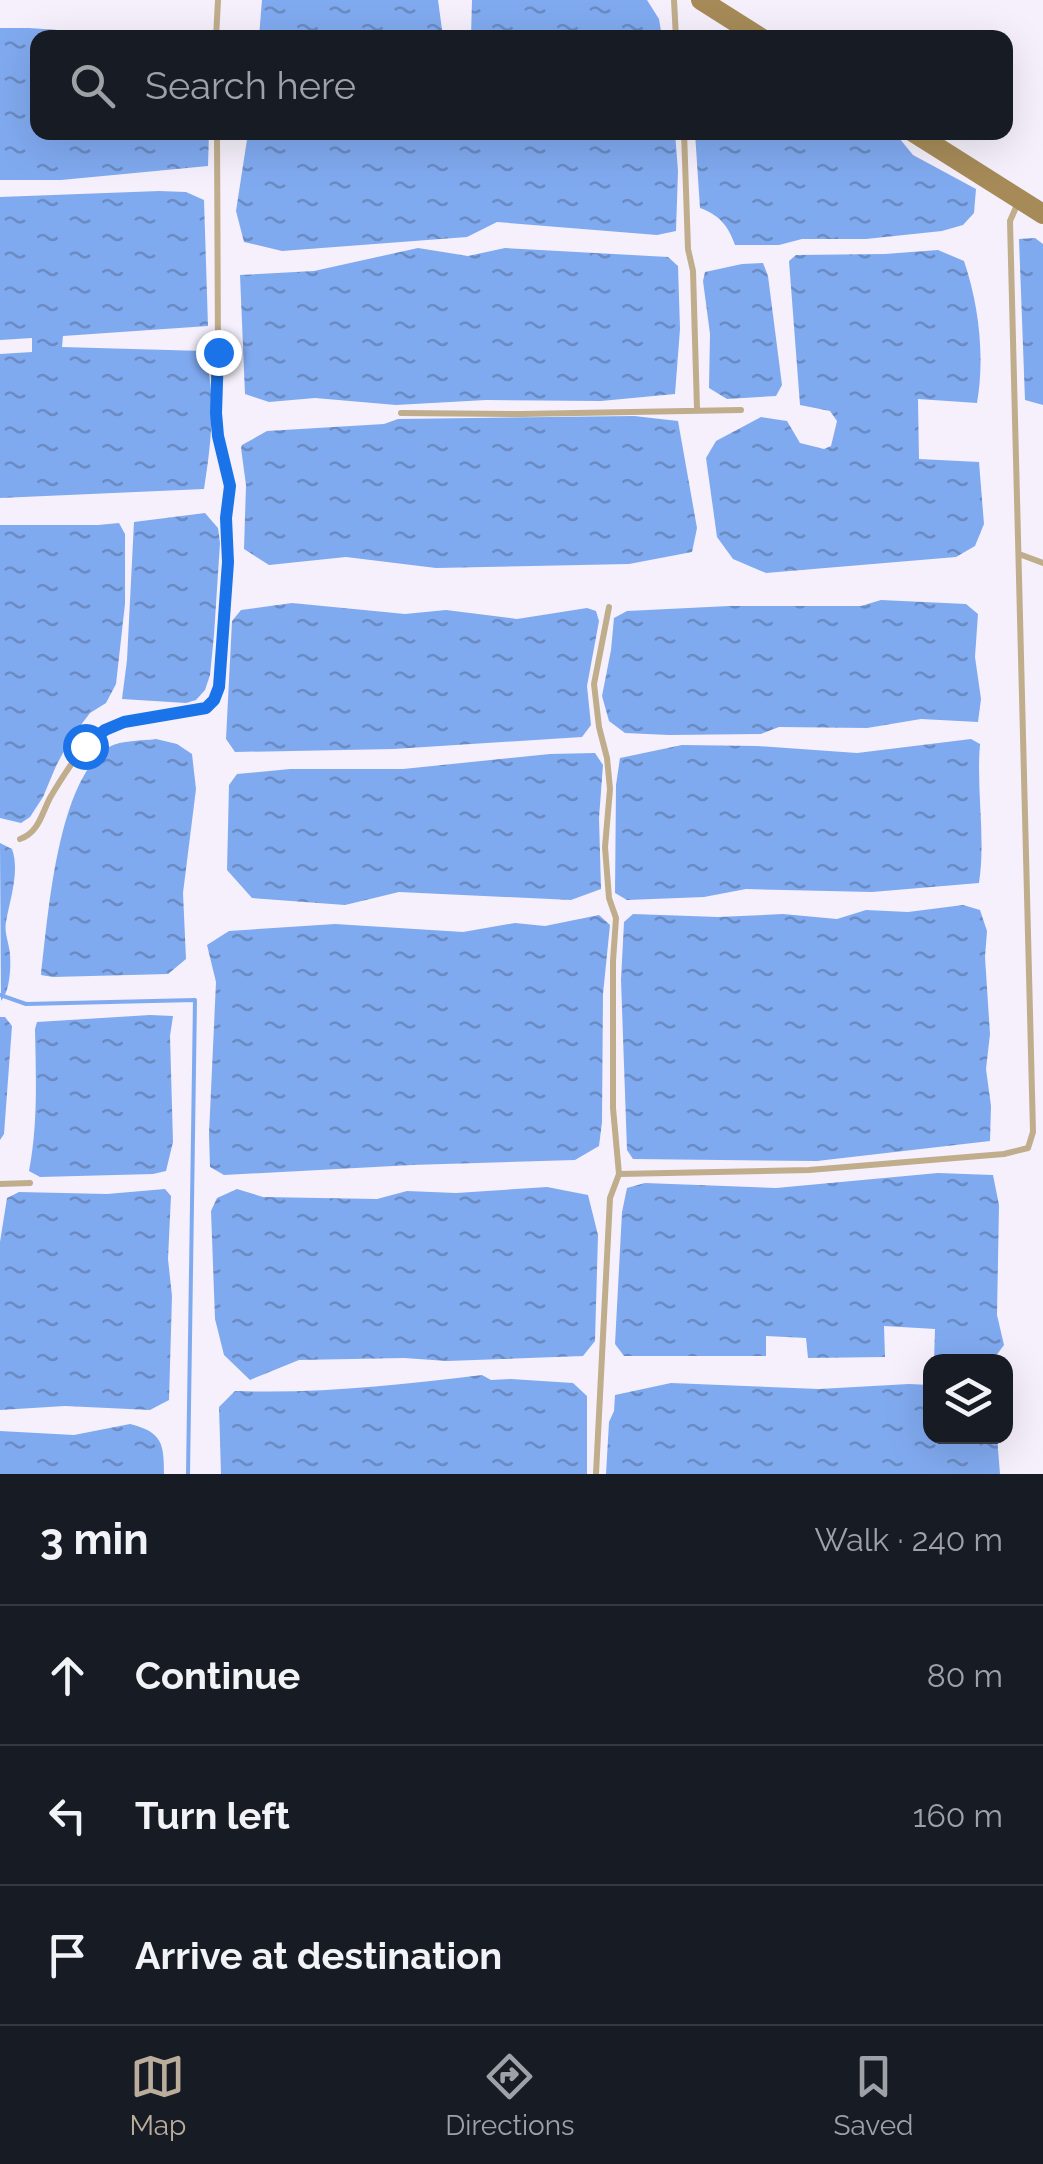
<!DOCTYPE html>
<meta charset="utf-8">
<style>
:root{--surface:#171b24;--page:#20242c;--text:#f1f3f6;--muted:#9ea1a6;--line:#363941;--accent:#bbad9c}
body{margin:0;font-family:Raleway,sans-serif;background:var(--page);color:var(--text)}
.controls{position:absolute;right:30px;bottom:30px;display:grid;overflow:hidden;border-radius:20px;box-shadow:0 10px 40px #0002}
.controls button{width:90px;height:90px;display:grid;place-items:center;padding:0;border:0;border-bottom:2px solid var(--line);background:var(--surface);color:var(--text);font:50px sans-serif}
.stop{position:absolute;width:30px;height:30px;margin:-22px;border:8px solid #1a73e8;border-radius:50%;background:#fff}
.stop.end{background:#1a73e8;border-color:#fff;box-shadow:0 2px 10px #0008}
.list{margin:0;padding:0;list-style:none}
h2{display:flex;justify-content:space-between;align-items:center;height:130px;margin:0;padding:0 40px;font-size:42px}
h2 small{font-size:32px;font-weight:400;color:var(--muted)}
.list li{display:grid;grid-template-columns:65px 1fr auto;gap:30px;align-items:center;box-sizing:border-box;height:140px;padding:0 40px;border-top:2px solid var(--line)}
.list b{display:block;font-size:38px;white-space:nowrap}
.list em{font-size:32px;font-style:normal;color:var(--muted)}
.icon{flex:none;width:55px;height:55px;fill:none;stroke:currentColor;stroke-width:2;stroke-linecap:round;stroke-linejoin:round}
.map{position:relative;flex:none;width:1043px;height:1474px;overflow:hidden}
.search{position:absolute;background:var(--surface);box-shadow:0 10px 40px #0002;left:30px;right:30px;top:30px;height:110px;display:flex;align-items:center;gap:25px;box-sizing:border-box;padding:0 35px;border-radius:20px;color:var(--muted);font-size:38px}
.sheet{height:550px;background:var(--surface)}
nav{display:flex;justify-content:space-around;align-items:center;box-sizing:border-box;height:140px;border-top:2px solid var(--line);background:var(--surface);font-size:28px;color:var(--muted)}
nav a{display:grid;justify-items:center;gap:5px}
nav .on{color:var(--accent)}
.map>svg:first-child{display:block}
.water{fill:url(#water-ripples)}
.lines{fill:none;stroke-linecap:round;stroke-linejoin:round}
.stream{stroke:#80aaf0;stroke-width:4}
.service{stroke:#bfad8c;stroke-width:6}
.secondary{stroke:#a68b58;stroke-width:20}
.route{stroke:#1a73e8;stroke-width:12}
</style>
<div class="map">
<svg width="1043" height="1474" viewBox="0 0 1043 1474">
<defs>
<pattern id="water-ripples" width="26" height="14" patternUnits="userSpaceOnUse" patternTransform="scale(2.5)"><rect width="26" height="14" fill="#80aaf0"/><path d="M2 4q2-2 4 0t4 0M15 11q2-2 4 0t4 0" fill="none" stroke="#6a8bc3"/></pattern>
</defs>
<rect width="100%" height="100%" fill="#f5f0fb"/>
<path class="water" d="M 262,0 L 438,0 L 443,37 L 259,37 Z
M 472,0 L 647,0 L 659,19 L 662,37 L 471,37 Z
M 0,28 L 29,28 L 159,37 L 38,38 L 38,132 L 209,133 L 208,166 L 61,180 L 0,180 Z
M 248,133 L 675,133 L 678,171 L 676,231 L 657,235 L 497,222 L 467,237 L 282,251 L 244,242 L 236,211 Z
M 695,133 L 895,133 L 913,155 L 976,189 L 974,213 L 963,225 L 942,231 L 866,239 L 802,239 L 779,245 L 735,245 C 728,225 719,215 700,208 Z
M 159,191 L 186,192 L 204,200 L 208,326 L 63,336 L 62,347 L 204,351 C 217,395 211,445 204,489 L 0,498 L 0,354 L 32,352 L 32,338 L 0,340 L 0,197 Z
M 1035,238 L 1043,244 L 1043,405 L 1025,400 L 1019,239 Z
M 418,248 L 468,256 L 505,248 L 668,257 L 678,266 L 680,329 L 675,394 L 601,401 L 486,400 L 396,405 L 315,398 L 269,402 L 245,394 L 240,275 L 314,271 Z
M 938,250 L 964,261 C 979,305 985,357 977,403 L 918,399 L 919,459 L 979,462 L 984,524 L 975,546 L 956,557 L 766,573 L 733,559 L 717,537 L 706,458 L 716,441 L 761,417 L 787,421 L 800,443 L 824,449 L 831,446 L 837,421 L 830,411 L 800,405 L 789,261 L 796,255 L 885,254 Z
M 763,263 L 768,276 L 782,385 L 776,396 L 727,399 L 709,388 L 710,334 L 703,281 L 705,272 L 742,264 Z
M 634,416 L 678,421 L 697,528 L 692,552 L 629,564 L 436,568 L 346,557 L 269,565 L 244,549 L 246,485 L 241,448 L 242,445 L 267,431 L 384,424 L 398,419 Z
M 205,513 L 218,528 L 220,543 L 214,635 L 210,675 L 205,690 L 196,700 L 186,703 L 122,699 L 127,660 L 134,522 Z
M 119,523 L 125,534 L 125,604 L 116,684 L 106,703 L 90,713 L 71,738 L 56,766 L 43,797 L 30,817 L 21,823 L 0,818 L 0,525 L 98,525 Z
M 881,600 L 966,604 L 978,614 L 975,657 L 981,699 L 978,722 L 921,719 L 867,728 L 779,727 L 761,734 L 669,735 L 625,733 L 609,721 L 602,696 L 611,650 L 614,618 L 627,611 L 729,606 L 861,606 Z
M 292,603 L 405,614 L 446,610 L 517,619 L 587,608 L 596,611 L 599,621 L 587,686 L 591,725 L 582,737 L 394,749 L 235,752 L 226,739 L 232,621 L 241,610 Z
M 156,739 L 177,744 L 192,754 L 196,789 L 183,893 L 186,959 L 168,974 L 53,977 L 41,975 C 48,917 57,780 109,747 C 121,740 142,741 156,739 Z
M 971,739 L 980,744 C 976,791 986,837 979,883 L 872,892 L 746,889 L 704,897 L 627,900 L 615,893 L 616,785 L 620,758 L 682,745 L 757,746 L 857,753 Z
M 595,753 L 603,765 L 599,818 L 601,889 L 571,900 L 399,892 L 345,905 L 252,898 L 227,870 L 229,785 L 237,774 L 290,769 L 403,769 L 550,754 Z
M 0,843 L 12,849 C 20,871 10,899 6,922 C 4,933 9,943 10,954 C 11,968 10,991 1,1001 Z
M 963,905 L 980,910 L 987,931 L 985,957 L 990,1034 L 986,1069 L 991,1106 L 990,1141 L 817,1161 L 633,1159 L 627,1150 L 621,980 L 624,922 L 633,914 L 718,917 L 783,914 L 837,919 L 866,910 L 908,912 Z
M 599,915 L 610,925 L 603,994 L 602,1122 L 599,1146 L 575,1160 L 412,1165 L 224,1175 L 210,1167 L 209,1134 L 216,982 L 207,945 L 229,931 L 335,924 L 463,932 L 515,923 L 545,926 Z
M 150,1015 L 173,1016 L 170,1036 L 173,1142 L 166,1171 L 153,1174 L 40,1177 L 29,1171 C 38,1124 36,1077 35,1029 L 37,1022 Z
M 0,1017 L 5,1017 L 12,1026 L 4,1134 L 0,1140 Z
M 938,1173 L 993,1175 L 999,1205 L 997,1315 L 1004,1345 L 992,1361 L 934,1361 L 935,1329 L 884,1326 L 885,1357 L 808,1358 L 806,1338 L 766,1336 L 766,1356 L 624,1356 L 615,1344 L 622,1212 L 627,1188 L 645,1183 L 776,1188 Z
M 547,1187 L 588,1195 L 598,1235 L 595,1341 L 583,1356 L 447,1361 L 404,1358 L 299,1360 L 250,1380 L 224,1355 L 215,1319 L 211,1211 L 217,1198 L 237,1189 L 263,1197 L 377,1199 L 407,1191 L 456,1193 Z
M 165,1189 L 171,1196 L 168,1259 L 172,1296 L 169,1400 L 150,1410 L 65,1406 L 0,1410 L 0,1242 L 7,1198 L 19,1192 L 107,1194 Z
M 482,1375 L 491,1380 L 511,1379 L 573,1383 L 587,1396 L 587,1474 L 221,1474 L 219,1407 L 235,1391 C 319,1394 399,1385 482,1375 Z
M 671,1383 L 819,1389 L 909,1384 L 930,1385 L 930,1436 L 997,1437 L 1000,1474 L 606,1474 L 609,1422 L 614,1411 L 615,1395 Z
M 130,1424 C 162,1432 164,1443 164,1474 L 0,1474 L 0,1431 L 74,1435 Z"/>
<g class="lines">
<path class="stream" d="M 0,995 L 26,1004 L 195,1000 L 188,1474"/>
<path class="service" d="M 674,0 L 676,38
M 216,38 L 218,0
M 684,132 L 688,249 L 693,271 L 697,409
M 401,413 L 522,414 L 741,410
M 1019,554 L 1043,563
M 20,839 C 39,833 42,812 51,796 C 65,773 82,744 106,729 C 135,712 174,716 206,709 L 214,699 L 219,687 L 227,562 L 227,519 L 231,486 L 218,436 L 216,413 L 218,353 L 217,132
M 619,1174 L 809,1170 L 1004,1154 L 1028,1148 L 1033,1132 L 1010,221 L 1017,205
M 0,1184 L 30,1183
M 596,1474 L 610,1198 L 619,1174 L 613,1108 L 613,961 L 616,918 L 609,898 L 605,847 L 610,789 L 607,758 L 599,727 L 594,684 L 609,607"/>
<path class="secondary" d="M 701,0 L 761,38
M 913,132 L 1043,214"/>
</g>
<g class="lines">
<path class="route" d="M 85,746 L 105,730 L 124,722 L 206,708 L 214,700 L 219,687 L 228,562 L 226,518 L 230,486 L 218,436 L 216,413 L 218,352"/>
</g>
</svg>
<div class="controls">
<button><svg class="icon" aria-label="layers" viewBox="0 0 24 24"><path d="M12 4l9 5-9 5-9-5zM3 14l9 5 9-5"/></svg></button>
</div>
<div class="stop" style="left:85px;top:746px"></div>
<div class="stop end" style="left:218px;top:352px"></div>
<div class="search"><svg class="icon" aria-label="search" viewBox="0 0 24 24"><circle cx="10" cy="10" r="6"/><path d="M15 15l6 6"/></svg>Search here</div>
</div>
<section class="sheet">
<h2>3 min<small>Walk · 240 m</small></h2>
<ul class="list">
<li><svg class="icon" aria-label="ahead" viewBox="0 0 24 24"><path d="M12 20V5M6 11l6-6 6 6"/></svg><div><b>Continue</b></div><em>80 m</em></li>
<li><svg class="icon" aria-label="left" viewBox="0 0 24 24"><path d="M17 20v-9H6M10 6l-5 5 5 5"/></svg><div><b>Turn left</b></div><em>160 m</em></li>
<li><svg class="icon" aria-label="arrive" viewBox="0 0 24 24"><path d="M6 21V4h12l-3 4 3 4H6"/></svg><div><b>Arrive at destination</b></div></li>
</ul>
</section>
<nav>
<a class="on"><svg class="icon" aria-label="map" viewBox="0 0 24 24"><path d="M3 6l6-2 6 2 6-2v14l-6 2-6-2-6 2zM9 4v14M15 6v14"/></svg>Map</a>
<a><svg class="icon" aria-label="directions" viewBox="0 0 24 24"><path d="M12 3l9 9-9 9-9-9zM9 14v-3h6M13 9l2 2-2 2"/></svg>Directions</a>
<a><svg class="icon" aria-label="saved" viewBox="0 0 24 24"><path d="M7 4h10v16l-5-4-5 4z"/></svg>Saved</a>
</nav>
